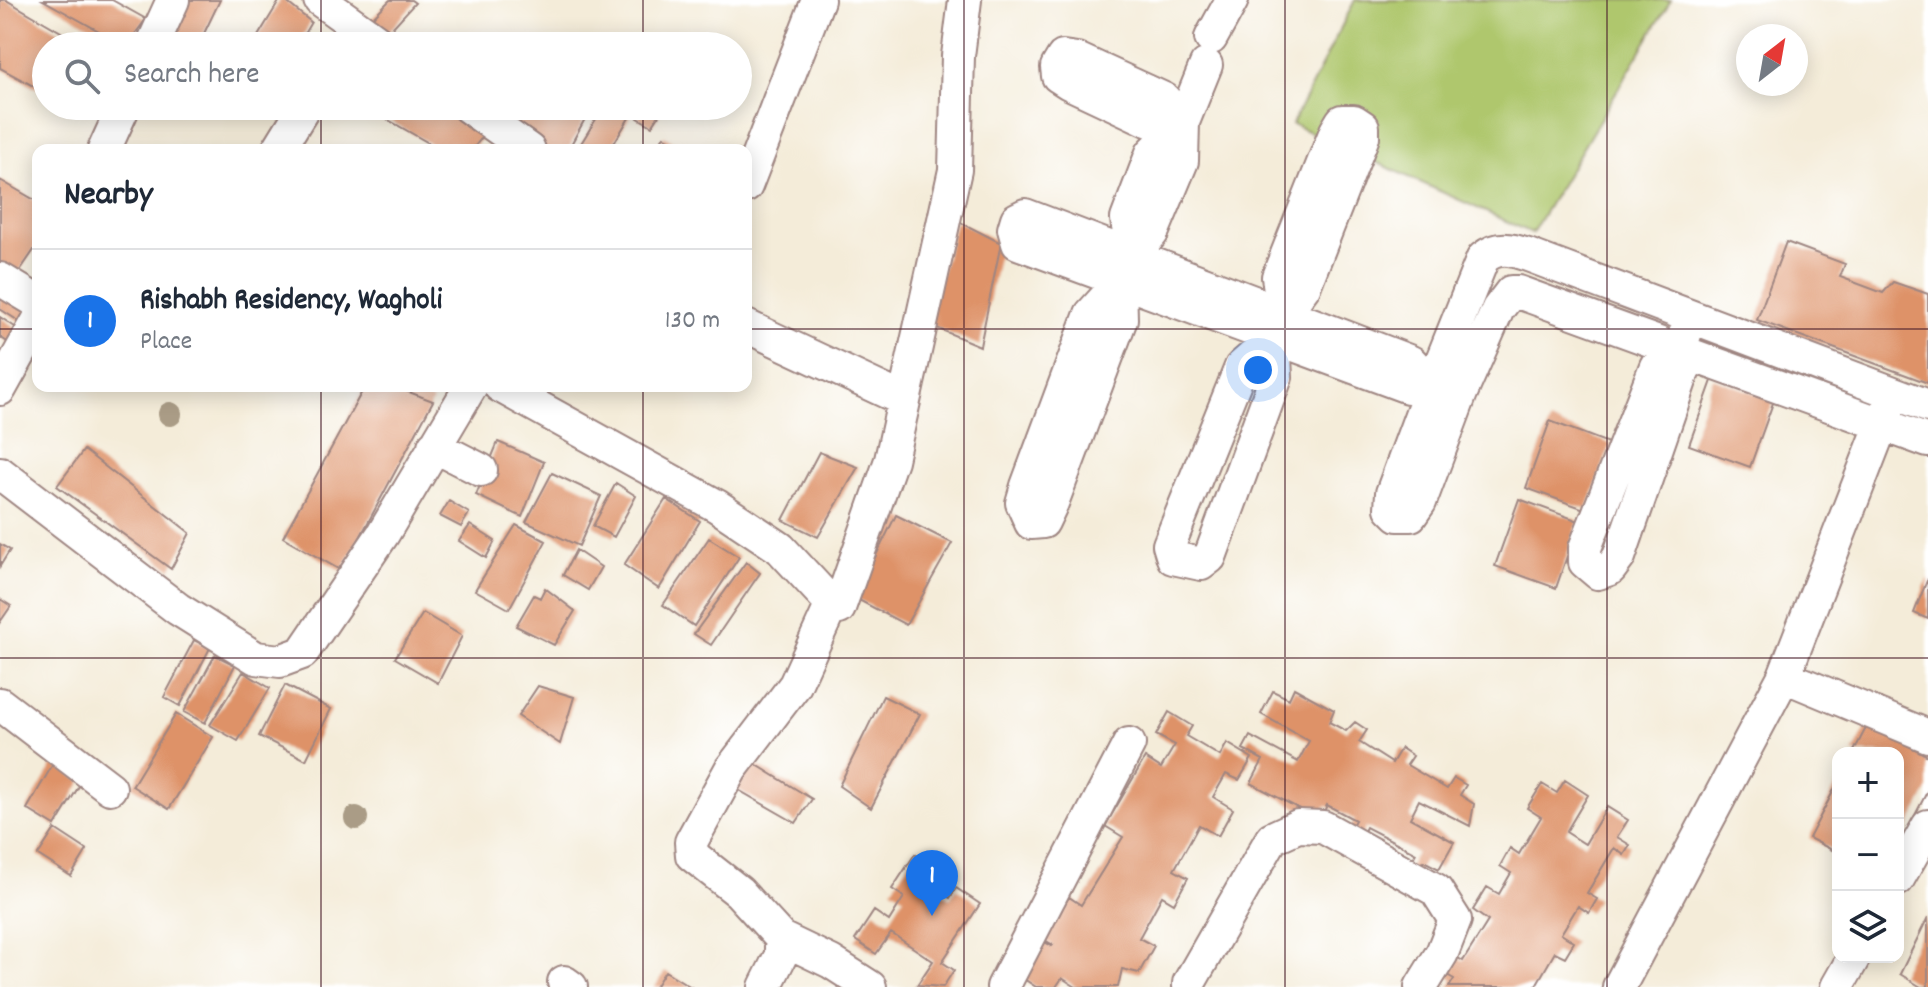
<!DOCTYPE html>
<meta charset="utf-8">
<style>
:root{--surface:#fff;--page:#f2f2f3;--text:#1f2937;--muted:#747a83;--line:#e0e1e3;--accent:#1a73e8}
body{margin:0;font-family:Dekko,sans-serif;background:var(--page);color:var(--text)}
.controls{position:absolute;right:24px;bottom:24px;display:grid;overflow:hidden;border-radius:16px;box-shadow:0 4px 20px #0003}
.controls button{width:72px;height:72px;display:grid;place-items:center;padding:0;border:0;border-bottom:2px solid var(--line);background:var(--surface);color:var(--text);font:40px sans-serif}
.compass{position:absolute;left:1736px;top:24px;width:72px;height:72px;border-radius:50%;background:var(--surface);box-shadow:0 4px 20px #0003;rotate:31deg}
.you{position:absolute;left:1258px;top:370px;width:28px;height:28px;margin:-20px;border:6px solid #fff;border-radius:50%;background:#1a73e8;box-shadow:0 0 0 12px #1a73e833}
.badge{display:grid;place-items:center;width:52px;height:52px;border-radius:50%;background:var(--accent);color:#fff;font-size:26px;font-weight:700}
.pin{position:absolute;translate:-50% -66px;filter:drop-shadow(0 2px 4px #0008)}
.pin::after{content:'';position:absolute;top:42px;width:28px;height:24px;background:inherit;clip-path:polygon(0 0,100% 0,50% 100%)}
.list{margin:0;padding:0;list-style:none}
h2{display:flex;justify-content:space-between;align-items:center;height:104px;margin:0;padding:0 32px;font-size:34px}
h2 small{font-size:26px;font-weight:400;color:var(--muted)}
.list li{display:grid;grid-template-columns:52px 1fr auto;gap:24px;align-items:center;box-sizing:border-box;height:144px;padding:0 32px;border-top:2px solid var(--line)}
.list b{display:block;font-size:30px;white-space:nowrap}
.list p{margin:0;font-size:26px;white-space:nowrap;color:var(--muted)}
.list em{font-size:26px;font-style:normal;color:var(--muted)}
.icon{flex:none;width:44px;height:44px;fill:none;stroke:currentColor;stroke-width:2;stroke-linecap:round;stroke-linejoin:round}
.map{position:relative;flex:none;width:1928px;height:987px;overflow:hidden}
.search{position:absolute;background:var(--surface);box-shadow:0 4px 20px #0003;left:32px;top:32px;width:720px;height:88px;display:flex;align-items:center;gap:20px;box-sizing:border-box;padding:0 28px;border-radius:44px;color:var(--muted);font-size:30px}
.panel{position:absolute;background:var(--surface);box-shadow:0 4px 20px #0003;left:32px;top:144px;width:720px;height:248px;border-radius:16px}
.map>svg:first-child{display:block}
.green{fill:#afc76d;stroke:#7c734c;stroke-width:2}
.building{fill:#de9268}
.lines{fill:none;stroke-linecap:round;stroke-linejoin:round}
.minor-casing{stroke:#9f8682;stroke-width:36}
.minor{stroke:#fff;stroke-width:32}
.tree{fill:#aa9c86}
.grid{fill:none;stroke:#4a1f2b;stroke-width:2;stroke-opacity:0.55}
</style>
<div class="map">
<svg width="1928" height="987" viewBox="0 0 1928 987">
<rect width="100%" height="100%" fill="#fff"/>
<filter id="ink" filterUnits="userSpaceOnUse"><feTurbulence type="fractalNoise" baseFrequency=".0125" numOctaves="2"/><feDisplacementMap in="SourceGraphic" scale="16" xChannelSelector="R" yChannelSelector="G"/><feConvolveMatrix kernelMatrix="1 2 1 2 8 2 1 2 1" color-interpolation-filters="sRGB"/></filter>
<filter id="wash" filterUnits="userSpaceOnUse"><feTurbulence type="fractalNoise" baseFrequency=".006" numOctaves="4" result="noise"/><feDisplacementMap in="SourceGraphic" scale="32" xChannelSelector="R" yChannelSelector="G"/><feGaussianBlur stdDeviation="1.8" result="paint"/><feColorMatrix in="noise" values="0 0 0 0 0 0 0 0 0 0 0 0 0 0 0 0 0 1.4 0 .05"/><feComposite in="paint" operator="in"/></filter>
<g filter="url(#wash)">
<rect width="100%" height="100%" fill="#f4ecd9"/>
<path class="green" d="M 1355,0 L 1671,0 L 1532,233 L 1292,124 Z"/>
<g id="blocks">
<path class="building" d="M 0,0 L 6,0 L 85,46 L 46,46 L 46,93 L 0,68 Z
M 43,0 L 112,0 L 146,19 L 126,46 Z
M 185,0 L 220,0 L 198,46 L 163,46 Z
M 280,0 L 284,0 L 311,22 L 297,46 L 252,46 Z
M 390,0 L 411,0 L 415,3 L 383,38 L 365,25 Z
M 364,106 L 438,106 L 483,136 L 472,150 L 441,150 Z
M 497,106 L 592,106 L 568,150 L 539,150 L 490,116 Z
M 604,106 L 636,106 L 610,150 L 577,150 Z
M 645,106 L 665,106 L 652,126 L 638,118 Z
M 664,136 L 686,150 L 656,150 Z
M 0,180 L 38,202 L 38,244 L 17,275 L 0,264 Z
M 956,220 L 1001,243 L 980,346 L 927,324 Z
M 1786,242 L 1845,264 L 1840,277 L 1883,293 L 1893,282 L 1928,294 L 1928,383 L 1757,320 Z
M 0,297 L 36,304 L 25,325 L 0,309 Z
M 0,317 L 18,329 L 9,343 L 0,337 Z
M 1713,378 L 1774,400 L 1750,467 L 1689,445 Z
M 365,386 L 393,386 L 433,401 L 342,571 L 283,537 Z
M 1550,421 L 1611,444 L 1587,510 L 1526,488 Z
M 498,442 L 544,462 L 522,517 L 476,495 Z
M 84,450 L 190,533 L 171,569 L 57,486 Z
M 819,452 L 858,467 L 818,537 L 783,520 Z
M 552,473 L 601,496 L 579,546 L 526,522 Z
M 616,483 L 636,496 L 614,537 L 593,526 Z
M 666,499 L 700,521 L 659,589 L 624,565 Z
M 1519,499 L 1579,521 L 1556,588 L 1495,566 Z
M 449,501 L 469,513 L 461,527 L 440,516 Z
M 896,515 L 952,543 L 906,625 L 855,598 Z
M 470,525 L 495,541 L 486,558 L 459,541 Z
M 516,525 L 546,541 L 509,609 L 475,590 Z
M 709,538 L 739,557 L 694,626 L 663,605 Z
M 0,544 L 10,550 L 0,566 Z
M 576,550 L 601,567 L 588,590 L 563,575 Z
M 746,562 L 760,573 L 711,645 L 694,634 Z
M 1928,578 L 1928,619 L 1914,613 Z
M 545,588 L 575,611 L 554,645 L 516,626 L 534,595 L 540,598 Z
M 0,599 L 11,606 L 0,622 Z
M 423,613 L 462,636 L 438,683 L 395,658 Z
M 194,640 L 210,648 L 180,706 L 164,697 Z
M 215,655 L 235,665 L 205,723 L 184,712 Z
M 243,672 L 270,688 L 238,741 L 210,725 Z
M 285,685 L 331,709 L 306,760 L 259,736 Z
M 538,686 L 574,697 L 560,744 L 518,716 Z
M 1294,688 L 1334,710 L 1329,722 L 1346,731 L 1355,722 L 1367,730 L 1359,742 L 1392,763 L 1401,748 L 1413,756 L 1407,765 L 1447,789 L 1454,778 L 1466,785 L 1460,795 L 1474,804 L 1470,826 L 1419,800 L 1410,818 L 1454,842 L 1439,869 L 1424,861 L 1416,875 L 1407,870 L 1416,853 L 1366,827 L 1360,839 L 1348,833 L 1355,820 L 1327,805 L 1320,820 L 1251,783 L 1263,760 L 1243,749 L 1250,736 L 1298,762 L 1309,741 L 1261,714 L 1273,691 L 1289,699 Z
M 883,696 L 920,714 L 871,808 L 839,786 Z
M 1169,712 L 1192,726 L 1186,736 L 1220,756 L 1227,743 L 1252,758 L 1239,780 L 1226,774 L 1213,797 L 1233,809 L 1218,836 L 1199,825 L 1174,870 L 1188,878 L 1174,903 L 1162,896 L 1139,938 L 1154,946 L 1139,973 L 1122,969 L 1118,987 L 1076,987 L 1062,978 L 1056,987 L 1036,987 L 1018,975 L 1041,940 L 1052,946 L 1053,945 L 1043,939 L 1069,897 L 1081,905 L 1123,837 L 1105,826 L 1145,758 L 1161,768 L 1175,745 L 1156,735 Z
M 176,714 L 213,737 L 169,809 L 132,786 Z
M 1868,724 L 1928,756 L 1928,790 L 1898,848 L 1898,753 L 1853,753 Z
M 752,762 L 812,799 L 796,823 L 735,788 Z
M 53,764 L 82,781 L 55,826 L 27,809 Z
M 1565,780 L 1588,795 L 1566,832 L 1585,844 L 1607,807 L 1628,820 L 1617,837 L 1630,845 L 1624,855 L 1614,848 L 1587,893 L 1597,899 L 1589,913 L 1578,906 L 1561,934 L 1574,942 L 1565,957 L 1555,952 L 1535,987 L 1449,987 L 1454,979 L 1442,972 L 1453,955 L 1463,961 L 1488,921 L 1473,910 L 1487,887 L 1499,894 L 1511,873 L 1500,866 L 1510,848 L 1519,854 L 1541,817 L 1527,808 L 1542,784 L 1557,793 Z
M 1838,782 L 1838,853 L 1809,838 Z
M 55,829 L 87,850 L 71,876 L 38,855 Z
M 915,854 L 941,871 L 931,886 L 950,898 L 956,888 L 980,904 L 942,962 L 954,970 L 943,987 L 917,985 L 933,961 L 891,933 L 876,954 L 855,940 L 874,911 L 889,921 L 904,897 L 892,889 Z
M 1928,917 L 1928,987 L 1921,987 L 1900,974 Z
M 665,971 L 691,987 L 655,987 Z"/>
</g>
</g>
<g filter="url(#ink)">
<use href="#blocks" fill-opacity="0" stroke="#9f8682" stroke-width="2"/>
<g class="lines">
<g class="minor-casing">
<path id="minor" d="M 320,0 L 384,46
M 1211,38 L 1232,0
M 152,46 L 173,0
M 1063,57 L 1077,59 L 1164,99 L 1183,122 L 1150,121 L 1069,83 L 1058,76 L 1057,67 Z
M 467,106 L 529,150
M 1183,122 L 1206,65
M 104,150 L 124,106
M 278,150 L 305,106
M 746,186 L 818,0
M 0,279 L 38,302
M 1120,282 L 1121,319 L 1052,503 L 1043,522 L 1031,523 L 1022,503 L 1027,486 L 1091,314 L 1120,282 L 1132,257 L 1152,233 L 1182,161 L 1183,122 L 1152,153 L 1127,219 L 1132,257
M 746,326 L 904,400
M 1274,338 L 1241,367 L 1169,545 L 1173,558 L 1201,564 L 1210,557 L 1276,377 L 1274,338 L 1284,314 L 1304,287 L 1363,137 L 1363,127 L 1354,121 L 1342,121 L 1336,131 L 1278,277 L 1284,314
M 1680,350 L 1656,366 L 1585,548 L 1585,562 L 1598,573 L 1610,569 L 1619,557 L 1684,369 L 1680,350 L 1685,334
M 1432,385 L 1411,362 L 1025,215 L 1017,219 L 1014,229 L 1018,243 L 1408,387 L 1432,385 L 1451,390
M 500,386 L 717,506 L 780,548 L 832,604 L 839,608 L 891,460 L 955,170 L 958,56 L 965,0
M 0,389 L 38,321
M 1928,406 L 1528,255 C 1510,249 1498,246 1483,258 L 1432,385 L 1392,493 L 1391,508 L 1398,515 L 1411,515 L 1420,502 L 1461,393 L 1498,309 L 1511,292 L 1518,292 L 1928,441
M 434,446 L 481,470
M 0,473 L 178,609 L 256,658 L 280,661 L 302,653 L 383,534 L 471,386
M 1784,676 L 1928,736
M 0,704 L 110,788
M 1898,879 L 1928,826
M 781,938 L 831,962 L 870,987
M 564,982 L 571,987
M 765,987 L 781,955 L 781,938 L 739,892 L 692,855 L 691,842 L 731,769 L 795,685 L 832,604
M 1003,987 L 1129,744
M 1189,987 L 1189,983 L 1272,838 L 1298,826 L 1323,827 L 1436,890 L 1455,920 L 1442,953 L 1421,987
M 1619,987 L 1784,676 L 1890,403
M 1837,987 L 1854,957"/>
</g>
<use href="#minor" class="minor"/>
</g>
<g class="tree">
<circle cx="170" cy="414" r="12"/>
<circle cx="356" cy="818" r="12"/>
</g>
</g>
<path class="grid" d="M 321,0 L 321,46M 643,0 L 643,46M 964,0 L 964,987M 1285,0 L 1285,987M 1607,0 L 1607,987M 321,106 L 321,150M 643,106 L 643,150M 0,329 L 38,329M 746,329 L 1928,329M 321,386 L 321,987M 643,386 L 643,987M 0,658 L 1928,658"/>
</svg>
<div class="controls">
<button>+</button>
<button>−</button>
<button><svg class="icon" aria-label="layers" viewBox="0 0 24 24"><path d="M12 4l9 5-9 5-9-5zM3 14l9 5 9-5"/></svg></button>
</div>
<svg class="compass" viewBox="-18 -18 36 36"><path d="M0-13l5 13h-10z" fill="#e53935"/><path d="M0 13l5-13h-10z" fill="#747a83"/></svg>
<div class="you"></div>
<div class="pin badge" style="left:932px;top:916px">1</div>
<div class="search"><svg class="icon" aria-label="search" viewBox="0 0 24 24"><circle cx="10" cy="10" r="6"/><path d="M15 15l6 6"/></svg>Search here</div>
<section class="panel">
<h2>Nearby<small></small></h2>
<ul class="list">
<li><span class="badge">1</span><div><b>Rishabh Residency, Wagholi</b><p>Place</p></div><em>130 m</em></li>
</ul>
</section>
</div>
